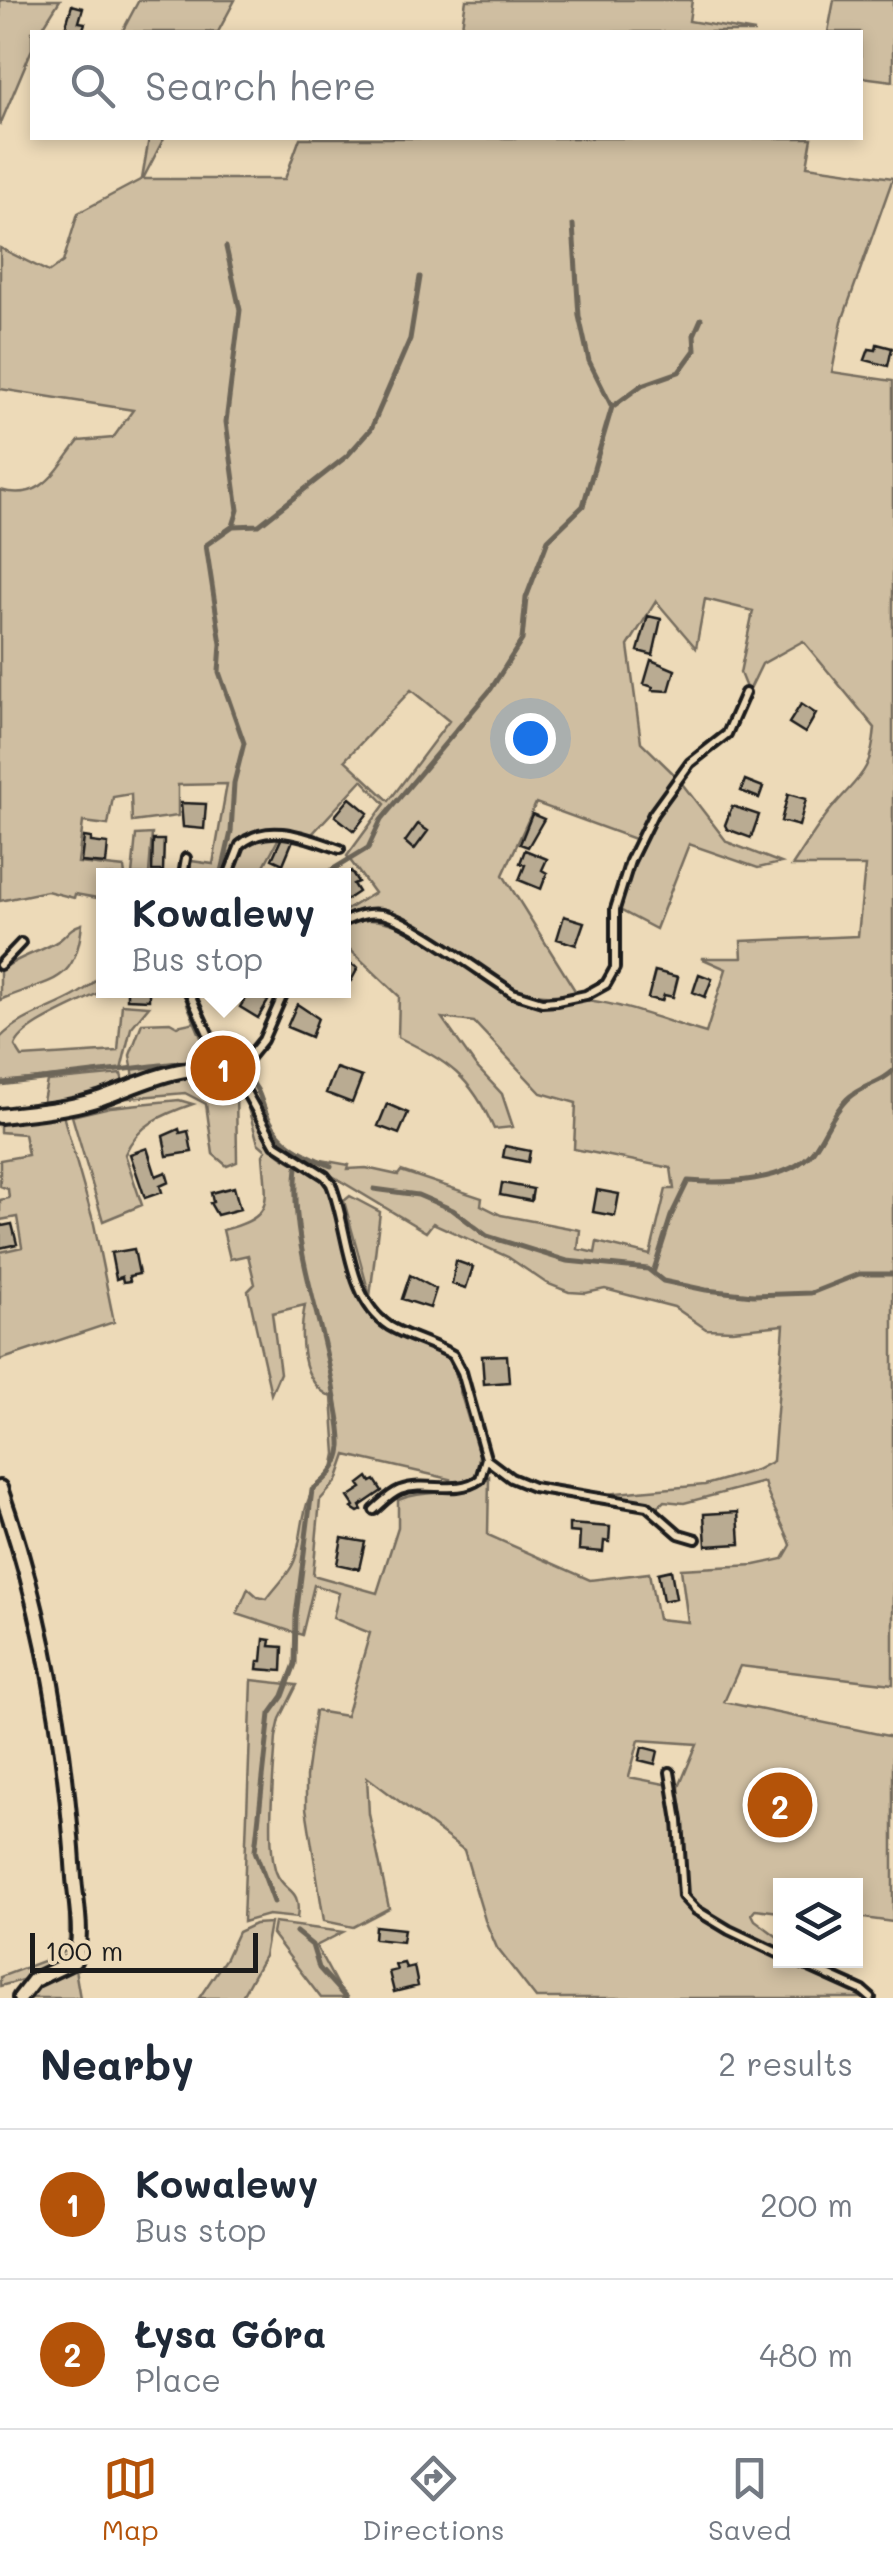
<!DOCTYPE html>
<meta charset="utf-8">
<style>
:root{--surface:#fff;--page:#f6f6f7;--text:#1f2937;--muted:#747a83;--line:#e0e1e3;--accent:#b45309}
body{margin:0;font-family:Mali,sans-serif;background:var(--page);color:var(--text)}
.controls{position:absolute;right:30px;bottom:30px;display:grid;overflow:hidden;border-radius:0px;box-shadow:0 5px 15px #0003}
.controls button{width:90px;height:90px;display:grid;place-items:center;padding:0;border:0;border-bottom:2px solid var(--line);background:var(--surface);color:var(--text);font:50px sans-serif}
.scale{position:absolute;left:30px;bottom:25px;width:228px;box-sizing:border-box;padding-left:10px;border:5px solid #1c1c1c;border-top:0;font-size:28px;line-height:35px;white-space:nowrap;color:#1c1c1c;-webkit-text-stroke:8px #eddab8;paint-order:stroke}
.you{position:absolute;left:530px;top:738px;width:35px;height:35px;margin:-25px;border:8px solid #fff;border-radius:50%;background:#1a73e8;box-shadow:0 0 0 15px #1a73e833}
.badge{display:grid;place-items:center;width:65px;height:65px;border-radius:50%;background:var(--accent);color:#fff;font-size:32px;font-weight:700}
.pin{position:absolute;translate:-50% -50%;border:5px solid #fff;box-shadow:0 2px 10px #0006}
.popup{position:absolute;left:96px;top:868px;width:255px;height:130px;box-sizing:border-box;display:grid;place-content:center;border-radius:0px;background:var(--surface);filter:drop-shadow(0 2px 8px #0005);font-size:32px;white-space:nowrap;color:var(--muted)}
.popup b{font-size:38px;color:var(--text)}
.popup::after{content:'';position:absolute;left:50%;top:100%;margin-left:-20px;border:20px solid transparent;border-top-color:var(--surface)}
.list{margin:0;padding:0;list-style:none}
h2{display:flex;justify-content:space-between;align-items:center;height:130px;margin:0;padding:0 40px;font-size:42px}
h2 small{font-size:32px;font-weight:400;color:var(--muted)}
.list li{display:grid;grid-template-columns:65px 1fr auto;gap:30px;align-items:center;box-sizing:border-box;height:150px;padding:0 40px;border-top:2px solid var(--line)}
.list b{display:block;font-size:38px;white-space:nowrap}
.list p{margin:0;font-size:32px;white-space:nowrap;color:var(--muted)}
.list em{font-size:32px;font-style:normal;color:var(--muted)}
.icon{flex:none;width:55px;height:55px;fill:none;stroke:currentColor;stroke-width:2;stroke-linecap:round;stroke-linejoin:round}
.map{position:relative;flex:none;width:893px;height:1998px;overflow:hidden}
.search{position:absolute;background:var(--surface);box-shadow:0 5px 15px #0003;left:30px;right:30px;top:30px;height:110px;display:flex;align-items:center;gap:25px;box-sizing:border-box;padding:0 35px;border-radius:0px;color:var(--muted);font-size:38px}
.sheet{height:430px;background:var(--surface)}
nav{display:flex;justify-content:space-around;align-items:center;box-sizing:border-box;height:140px;border-top:2px solid var(--line);background:var(--surface);font-size:28px;color:var(--muted)}
nav a{display:grid;justify-items:center;gap:5px}
nav .on{color:var(--accent)}
.map>svg:first-child{display:block}
.green{fill:#cfbea1;stroke:#766d5e;stroke-width:2.5;fill-rule:evenodd}
.lines{fill:none;stroke-linecap:round;stroke-linejoin:round}
.stream{stroke:#6c6558;stroke-width:5}
.building{fill:#b9ab92;stroke:#1c1c1c;stroke-width:2.5}
.service-casing{stroke:#1c1c1c;stroke-width:14}
.minor-casing{stroke:#1c1c1c;stroke-width:20}
.service{stroke:#eddab8;stroke-width:6}
.minor{stroke:#eddab8;stroke-width:12}
</style>
<div class="map">
<svg width="893" height="1998" viewBox="0 0 893 1998">
<rect width="100%" height="100%" fill="#eddab8"/>
<filter id="ink" filterUnits="userSpaceOnUse"><feTurbulence type="fractalNoise" baseFrequency=".01" numOctaves="2"/><feDisplacementMap in="SourceGraphic" scale="20" xChannelSelector="R" yChannelSelector="G"/><feConvolveMatrix kernelMatrix="1 2 1 2 8 2 1 2 1" color-interpolation-filters="sRGB"/></filter>
<g filter="url(#ink)">
<path class="green" d="M 0,0 L 60,0 L 40,32 L 32,32 L 32,49 L 0,125 Z
M 139,0 L 235,0 L 218,32 L 122,32 Z
M 466,0 L 692,0 L 689,21 L 755,32 L 461,32 Z
M 834,0 L 893,0 L 893,81 L 861,77 L 860,32 L 828,32 Z
M 149,138 L 164,138 L 143,179 L 285,179 L 300,138 L 812,138 L 807,166 L 893,178 L 842,321 L 832,372 L 893,381 L 893,1684 L 740,1666 L 724,1702 L 893,1737 L 893,1922 L 856,1917 L 856,1886 L 780,1886 L 780,1912 L 756,1909 L 752,1914 L 755,1920 L 779,1938 L 780,1951 C 749,1939 697,1921 684,1887 L 679,1787 L 697,1744 L 639,1740 L 629,1777 L 670,1785 L 675,1815 L 677,1886 L 686,1907 L 748,1944 L 860,1992 L 867,1998 L 536,1998 L 497,1948 L 485,1920 L 464,1850 L 367,1777 L 369,1814 L 389,1908 L 353,1927 L 324,1921 L 306,1808 L 306,1777 L 315,1711 L 346,1716 L 370,1633 L 333,1618 L 339,1593 L 314,1585 L 302,1635 L 237,1614 L 248,1588 L 258,1597 L 267,1599 C 275,1587 291,1573 295,1559 C 306,1528 298,1491 332,1474 L 336,1454 L 332,1397 C 299,1383 299,1335 305,1305 L 272,1313 L 280,1373 L 271,1394 L 248,1291 L 255,1284 L 248,1255 L 230,1259 L 223,1230 C 276,1217 266,1202 263,1155 L 266,1150 L 258,1143 L 244,1094 C 254,1114 262,1139 279,1154 C 292,1165 314,1169 324,1183 C 349,1220 339,1290 374,1319 C 396,1337 426,1343 450,1358 L 479,1455 L 477,1474 L 463,1483 L 450,1483 L 450,1479 L 346,1455 L 337,1481 L 320,1500 L 313,1575 L 377,1593 L 398,1527 L 398,1500 C 428,1487 464,1500 489,1477 L 488,1535 L 590,1580 L 649,1573 L 658,1619 L 688,1622 L 681,1569 L 755,1565 L 783,1559 L 791,1545 C 783,1522 770,1506 764,1482 L 684,1503 L 664,1501 L 659,1506 L 605,1494 L 705,1485 L 756,1470 L 773,1461 L 784,1325 L 732,1330 L 706,1329 L 674,1307 L 605,1289 L 586,1293 L 569,1292 L 546,1283 L 508,1257 L 433,1223 L 426,1232 L 299,1156 L 349,1165 L 348,1169 L 366,1168 L 398,1175 L 401,1171 L 482,1198 L 481,1205 L 501,1215 L 580,1230 L 578,1249 L 595,1253 L 597,1242 L 650,1255 L 666,1189 L 674,1189 L 671,1168 L 574,1149 L 576,1103 L 541,1093 L 474,1022 L 442,1018 L 475,1065 L 502,1094 L 513,1127 L 494,1129 C 471,1076 448,1062 398,1037 L 399,996 L 343,943 L 343,927 C 392,897 462,970 506,993 C 522,1001 538,1007 557,1005 C 567,1003 577,998 587,1000 C 627,1005 668,1022 706,1033 L 726,969 L 701,958 L 742,958 L 741,941 L 858,936 L 865,866 L 792,866 C 805,847 817,826 832,808 C 859,776 871,774 875,728 L 803,641 L 762,664 L 748,693 L 740,673 L 753,611 L 705,599 L 696,648 L 656,601 L 628,646 L 641,742 L 676,776 L 654,807 L 637,840 L 536,803 L 503,875 L 576,992 C 556,997 540,996 520,991 L 404,919 C 382,910 365,908 343,918 L 343,912 L 374,893 L 347,856 L 385,804 L 362,780 L 311,835 L 285,829 L 244,835 L 224,875 L 186,875 L 191,861 L 213,864 L 227,784 L 178,785 L 178,816 L 132,822 L 131,794 L 113,797 L 108,825 L 83,822 L 78,863 L 124,868 L 125,875 L 103,876 L 103,899 L 75,894 L 74,898 L 47,891 L 0,901 L 0,490 C 43,502 55,471 79,441 L 113,438 L 133,410 L 0,389 L 0,248 L 49,272 L 63,262 L 78,213 L 142,179 ZM 411,690 L 449,721 L 389,801 L 345,760 Z
M 680,781 L 727,842 L 781,863 L 758,868 L 689,844 L 656,929 L 618,909 C 632,861 651,821 680,781 Z
M 152,834 L 149,874 L 159,875 L 132,875 L 136,835 Z
M 281,834 L 259,875 L 234,876 L 241,849 L 247,842 Z
M 82,924 C 76,987 49,978 0,1000 L 0,971 C 19,955 49,950 62,938 C 70,931 70,928 82,924 Z
M 103,972 L 103,989 L 98,993 C 77,1005 22,1025 15,1046 L 22,1057 L 118,1051 L 122,1004 L 149,1006 L 131,1028 L 121,1070 L 0,1082 L 0,1038 C 30,1007 76,1007 103,972 Z
M 170,1022 L 177,1026 L 195,1022 C 207,1031 214,1049 209,1063 L 164,1069 L 134,1078 L 130,1055 L 142,1023 Z
M 121,1074 L 123,1082 L 78,1099 L 42,1106 L 47,1081 Z
M 178,1078 L 200,1078 L 236,1087 L 237,1162 L 227,1166 L 213,1154 L 206,1104 L 185,1093 L 117,1099 L 155,1082 Z
M 179,1100 L 193,1104 C 164,1114 138,1124 125,1154 L 142,1205 L 103,1221 L 72,1116 L 110,1107 Z
M 63,1115 L 94,1224 L 114,1322 L 0,1360 L 0,1252 L 22,1247 L 17,1217 L 0,1220 L 0,1200 L 9,1198 L 8,1189 L 0,1186 L 0,1160 L 28,1155 L 24,1134 L 0,1132 L 0,1123 Z
M 350,1196 L 380,1212 L 370,1297 L 344,1201 Z
M 252,1680 L 297,1685 L 280,1719 L 276,1737 C 274,1771 266,1842 276,1872 C 284,1894 302,1886 297,1918 L 268,1915 L 243,1922 Z
M 69,1863 C 74,1945 92,1963 0,1986 L 0,1977 L 59,1955 L 66,1949 L 69,1938 Z
M 270,1923 L 264,1956 L 241,1998 L 199,1998 L 226,1958 L 238,1932 L 255,1924 Z
M 274,1923 L 343,1932 L 316,1946 L 344,1998 L 321,1998 L 272,1934 Z
M 75,1969 L 80,1998 L 27,1998 L 36,1986 Z"/>
<g class="lines">
<path class="stream" d="M 612,407 L 642,385 L 679,372 L 695,350 L 694,335 L 701,319
M 233,526 L 259,525 L 347,456 L 371,429 L 410,339 L 420,277
M 221,876 L 231,832 L 234,783 L 244,743 L 219,672 L 221,644 L 206,545 L 233,526 L 238,510 L 226,422 L 240,310 L 226,247
M 322,876 L 368,848 L 381,820 L 491,689 L 522,640 L 526,598 L 548,540 L 583,506 L 612,407 L 589,361 L 579,316 L 573,225
M 248,1078 C 262,1091 260,1103 269,1119 C 282,1146 306,1155 331,1166
M 0,1084 L 203,1060 L 207,1053 L 206,1046 L 188,1003 L 199,990
M 374,1189 L 418,1195 L 453,1210 L 487,1236 L 567,1261 L 648,1269 L 663,1281 L 706,1290 L 753,1295 L 811,1293 L 859,1274 L 893,1274
M 653,1273 L 671,1216 L 688,1181 C 723,1184 790,1182 813,1151 C 826,1133 831,1115 847,1099 C 861,1085 880,1084 893,1071
M 274,1902 L 255,1851 L 270,1714 L 283,1696 L 295,1664 L 296,1616 L 312,1490 C 327,1479 339,1467 341,1447 C 342,1430 337,1410 334,1393 C 323,1318 289,1244 297,1167
M 296,1932 L 312,1945 L 319,1968 L 346,1998"/>
</g>
<path class="building" d="M 72,5 L 83,8 L 79,22 L 85,23 L 82,32 L 64,32 Z
M 877,344 L 892,348 L 888,366 L 865,360 L 869,349 L 876,350 Z
M 648,616 L 661,619 L 653,655 L 638,651 Z
M 651,660 L 675,670 L 669,691 L 652,690 L 653,687 L 644,684 Z
M 801,704 L 816,714 L 805,733 L 789,723 Z
M 745,780 L 763,787 L 759,798 L 741,791 Z
M 788,794 L 806,799 L 799,826 L 781,821 Z
M 350,798 L 368,813 L 354,831 L 335,816 Z
M 181,803 L 206,804 L 204,829 L 183,827 Z
M 732,806 L 759,815 L 751,838 L 727,829 L 725,825 Z
M 532,814 L 544,819 L 528,847 L 520,844 Z
M 418,824 L 428,831 L 414,850 L 405,842 Z
M 283,835 L 293,840 L 283,864 L 272,859 Z
M 84,837 L 91,838 L 91,842 L 108,844 L 106,864 L 81,862 Z
M 153,840 L 164,840 L 163,871 L 152,871 Z
M 525,850 L 547,859 L 542,870 L 547,873 L 541,889 L 519,880 L 525,865 L 520,863 Z
M 351,871 L 358,882 L 353,884 L 358,892 L 343,902 L 343,877 Z
M 564,916 L 584,922 L 576,945 L 557,939 Z
M 343,960 L 358,968 L 351,981 L 346,979 L 343,985 Z
M 655,971 L 678,977 L 673,997 L 664,995 L 662,1001 L 648,998 Z
M 699,974 L 712,979 L 705,997 L 693,992 Z
M 127,990 L 149,990 L 149,1000 L 127,999 Z
M 250,990 L 262,990 L 261,997 L 268,1001 L 258,1018 L 240,1007 Z
M 297,1004 L 318,1018 L 311,1037 L 287,1027 Z
M 336,1068 L 362,1077 L 352,1103 L 326,1093 Z
M 387,1104 L 408,1113 L 399,1134 L 378,1126 Z
M 179,1129 L 180,1133 L 188,1131 L 192,1152 L 167,1156 L 163,1136 Z
M 505,1146 L 530,1151 L 528,1162 L 503,1157 Z
M 147,1148 L 156,1176 L 166,1172 L 169,1182 L 160,1186 L 162,1192 L 145,1198 L 130,1154 Z
M 502,1183 L 533,1189 L 531,1201 L 500,1195 Z
M 234,1187 L 240,1209 L 217,1215 L 210,1203 L 213,1202 L 211,1193 Z
M 597,1190 L 619,1194 L 615,1216 L 593,1212 Z
M 0,1222 L 2,1226 L 12,1224 L 17,1244 L 0,1248 Z
M 134,1249 L 139,1274 L 129,1276 L 130,1281 L 123,1282 L 122,1277 L 116,1279 L 111,1253 Z
M 456,1261 L 473,1267 L 466,1288 L 452,1284 Z
M 410,1275 L 436,1289 L 430,1308 L 402,1299 Z
M 507,1355 L 509,1382 L 484,1384 L 482,1356 Z
M 368,1477 L 371,1482 L 375,1480 L 382,1491 L 360,1506 L 362,1510 L 358,1512 L 352,1508 L 354,1506 L 348,1497 L 362,1488 L 359,1484 Z
M 738,1512 L 740,1544 L 706,1546 L 704,1514 Z
M 569,1524 L 610,1527 L 609,1542 L 604,1541 L 603,1552 L 579,1550 L 580,1533 L 569,1532 Z
M 342,1538 L 365,1542 L 359,1569 L 337,1564 Z
M 671,1570 L 676,1598 L 663,1601 L 658,1573 Z
M 264,1639 L 271,1640 L 270,1646 L 283,1647 L 282,1671 L 257,1669 L 258,1661 L 262,1661 Z
M 642,1747 L 658,1751 L 655,1764 L 639,1760 Z
M 375,1926 L 404,1929 L 402,1942 L 374,1939 Z
M 404,1963 L 406,1968 L 414,1966 L 418,1986 L 394,1992 L 389,1972 L 397,1970 L 395,1965 Z"/>
<g class="lines">
<g class="service-casing">
<path id="service" d="M 183,876 L 186,858
M 228,876 L 240,845 C 269,820 309,839 340,849
M 343,922 C 356,916 367,912 382,914 C 411,920 483,974 513,993 L 542,1002 L 557,1001 L 586,995 L 606,984 L 615,968 L 615,909 L 630,861 L 653,814 L 690,763 L 727,734 L 745,693
M 0,965 L 21,943
M 188,990 L 216,1051 L 218,1072
M 233,1077 L 263,1040 L 285,990
M 241,1083 L 275,1144 L 325,1176 L 331,1184 C 349,1228 346,1298 389,1326 C 409,1338 433,1343 453,1355 L 462,1372 L 486,1458 L 480,1479 C 456,1496 427,1480 400,1490 C 390,1494 382,1503 374,1510
M 486,1459 L 511,1478 L 533,1487 L 647,1506 L 679,1534 L 696,1539
M 670,1772 L 678,1821 L 683,1896 L 696,1910 L 729,1930 L 780,1954
M 794,1960 L 863,1991 L 871,1998"/>
</g>
<g class="minor-casing">
<path id="minor" d="M 0,1116 C 31,1112 62,1110 92,1101 C 134,1089 199,1048 240,1082
M 0,1488 C 44,1614 66,1745 74,1878 C 76,1903 84,1937 74,1961 L 34,1980 L 20,1998"/>
</g>
<use href="#service" class="service"/>
<use href="#minor" class="minor"/>
</g>
</g>
</svg>
<div class="controls">
<button><svg class="icon" aria-label="layers" viewBox="0 0 24 24"><path d="M12 4l9 5-9 5-9-5zM3 14l9 5 9-5"/></svg></button>
</div>
<div class="scale">100 m</div>
<div class="you"></div>
<div class="pin badge" style="left:223px;top:1068px">1</div>
<div class="popup"><b>Kowalewy</b>Bus stop</div>
<div class="pin badge" style="left:780px;top:1805px">2</div>
<div class="search"><svg class="icon" aria-label="search" viewBox="0 0 24 24"><circle cx="10" cy="10" r="6"/><path d="M15 15l6 6"/></svg>Search here</div>
</div>
<section class="sheet">
<h2>Nearby<small>2 results</small></h2>
<ul class="list">
<li><span class="badge">1</span><div><b>Kowalewy</b><p>Bus stop</p></div><em>200 m</em></li>
<li><span class="badge">2</span><div><b>Łysa Góra</b><p>Place</p></div><em>480 m</em></li>
</ul>
</section>
<nav>
<a class="on"><svg class="icon" aria-label="map" viewBox="0 0 24 24"><path d="M3 6l6-2 6 2 6-2v14l-6 2-6-2-6 2zM9 4v14M15 6v14"/></svg>Map</a>
<a><svg class="icon" aria-label="directions" viewBox="0 0 24 24"><path d="M12 3l9 9-9 9-9-9zM9 14v-3h6M13 9l2 2-2 2"/></svg>Directions</a>
<a><svg class="icon" aria-label="saved" viewBox="0 0 24 24"><path d="M7 4h10v16l-5-4-5 4z"/></svg>Saved</a>
</nav>
